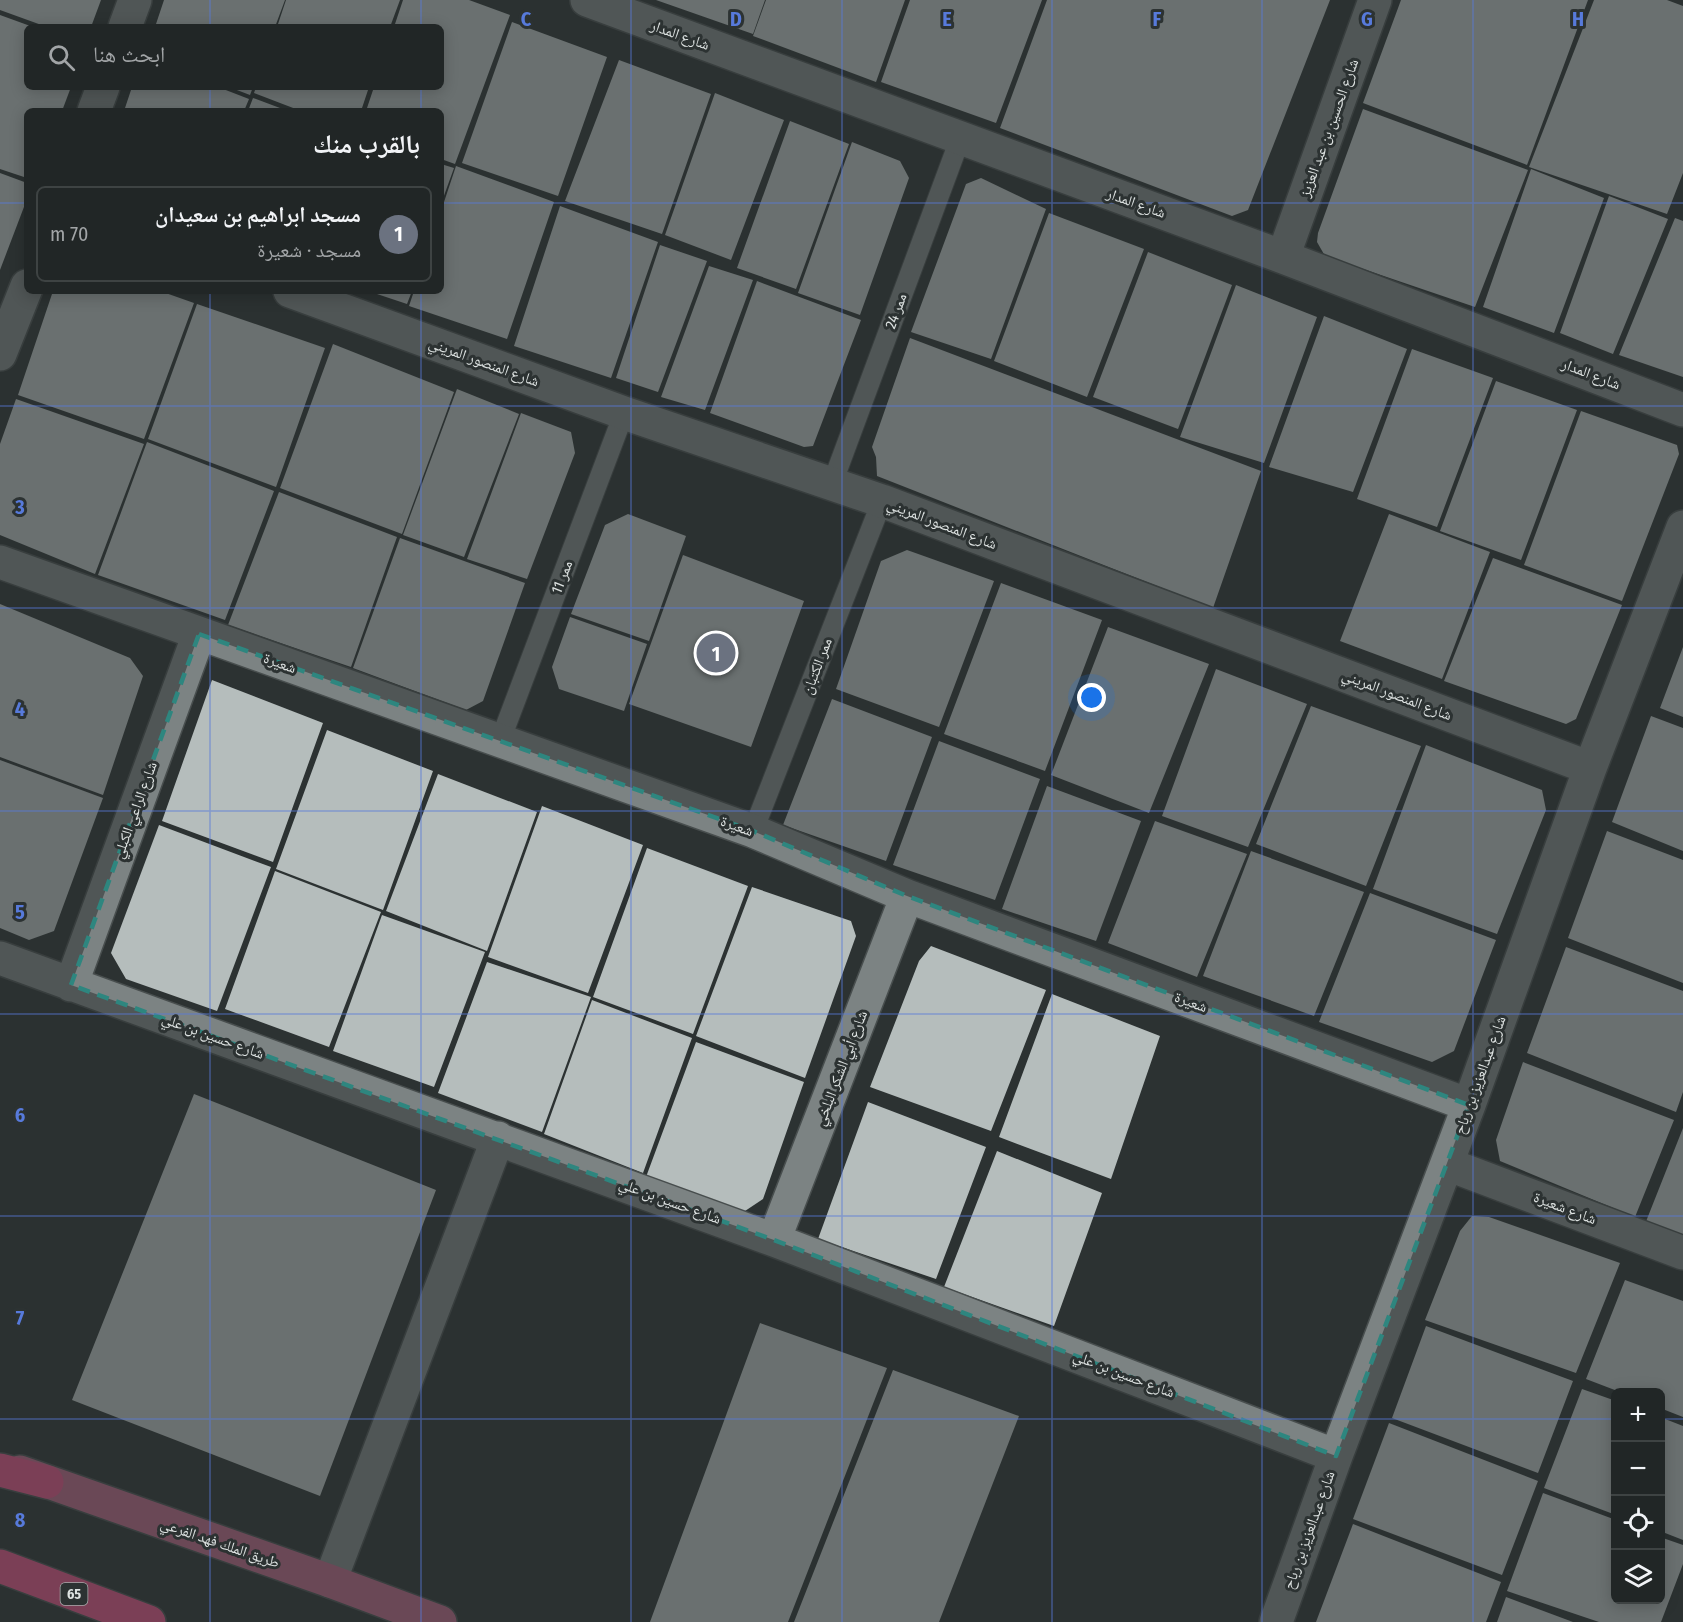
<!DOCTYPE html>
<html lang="ar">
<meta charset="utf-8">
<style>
:root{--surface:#212626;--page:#2d3232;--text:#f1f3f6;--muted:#a2a5a7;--line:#3e4343;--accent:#1a73e8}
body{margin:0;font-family:"Fira Sans Condensed","Noto Naskh Arabic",sans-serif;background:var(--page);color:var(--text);direction:rtl}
.controls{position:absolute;right:18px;bottom:18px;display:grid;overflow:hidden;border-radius:9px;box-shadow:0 3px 15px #0003}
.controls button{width:54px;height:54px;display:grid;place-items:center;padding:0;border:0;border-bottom:2px solid var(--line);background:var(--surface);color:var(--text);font:30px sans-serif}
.you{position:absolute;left:1092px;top:698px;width:21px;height:21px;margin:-15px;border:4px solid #fff;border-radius:50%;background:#1a73e8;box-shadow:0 0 0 9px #1a73e833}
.badge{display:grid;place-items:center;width:39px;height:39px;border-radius:50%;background:var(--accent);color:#fff;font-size:20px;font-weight:700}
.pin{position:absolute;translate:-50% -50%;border:3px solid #fff;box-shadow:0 2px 6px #0006}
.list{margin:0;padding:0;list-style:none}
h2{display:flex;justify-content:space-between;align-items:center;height:78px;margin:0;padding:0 24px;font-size:26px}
h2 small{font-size:20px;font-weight:400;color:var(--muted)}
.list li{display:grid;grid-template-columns:39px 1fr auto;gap:18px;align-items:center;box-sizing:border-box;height:96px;margin:0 12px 12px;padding:0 12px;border:2px solid var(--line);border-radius:9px}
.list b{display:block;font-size:22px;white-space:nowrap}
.list p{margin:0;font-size:20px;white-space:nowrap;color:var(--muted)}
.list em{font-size:20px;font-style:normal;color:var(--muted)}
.icon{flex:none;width:33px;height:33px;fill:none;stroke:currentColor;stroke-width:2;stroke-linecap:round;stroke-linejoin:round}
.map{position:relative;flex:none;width:1683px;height:1622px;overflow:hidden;direction:ltr}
.search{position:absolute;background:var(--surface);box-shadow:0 3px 15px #0003;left:24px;top:24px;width:420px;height:66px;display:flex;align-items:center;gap:15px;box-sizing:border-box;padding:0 21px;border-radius:9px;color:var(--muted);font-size:22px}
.panel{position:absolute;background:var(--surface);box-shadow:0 3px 15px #0003;left:24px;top:108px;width:420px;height:186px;border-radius:9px;direction:rtl}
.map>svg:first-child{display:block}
.building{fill:#b5bdbc}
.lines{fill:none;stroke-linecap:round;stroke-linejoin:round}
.service-casing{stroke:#484e4e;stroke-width:22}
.minor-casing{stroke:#484e4e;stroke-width:36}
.primary-casing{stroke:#484e4e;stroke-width:36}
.motorway-casing{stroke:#484e4e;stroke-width:36}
.service{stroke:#7c8383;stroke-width:20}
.minor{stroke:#7c8383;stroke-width:33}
.primary{stroke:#b56584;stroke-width:33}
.motorway{stroke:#db5184;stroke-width:33}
.marked{fill:none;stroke:#2e867f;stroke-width:4.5;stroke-dasharray:12 8;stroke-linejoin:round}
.grid{fill:none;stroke:#577adb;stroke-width:1.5;stroke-opacity:0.55}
.labels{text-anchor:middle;stroke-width:6;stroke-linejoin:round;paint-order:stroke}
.shield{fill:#2c3232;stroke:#a8adac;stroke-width:1.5}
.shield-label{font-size:14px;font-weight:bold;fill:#dde2e1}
.street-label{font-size:15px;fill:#dde2e1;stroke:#2c3232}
.grid-label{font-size:20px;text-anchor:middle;font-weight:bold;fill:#577adb;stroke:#2c3232;stroke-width:6;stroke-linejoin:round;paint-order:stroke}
</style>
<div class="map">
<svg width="1683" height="1622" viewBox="0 0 1683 1622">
<rect width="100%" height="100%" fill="#2c3232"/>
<path class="building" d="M 0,0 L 101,0 L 91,27 L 47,27 L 0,10 Z
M 164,0 L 285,0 L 275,27 L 155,27 Z
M 286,0 L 400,0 L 390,27 L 277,27 Z
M 403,0 L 469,0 L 510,15 L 455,164 L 441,159 L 441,111 L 366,111 L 374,87 L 441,87 L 441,27 L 394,27 Z
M 656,0 L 765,0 L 753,34 Z
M 766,0 L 905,0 L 876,82 L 753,36 Z
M 910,0 L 1042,0 L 996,123 L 881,82 Z
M 1047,0 L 1330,0 L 1248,210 L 1232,216 L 1000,128 Z
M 1401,0 L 1588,0 L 1527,165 L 1363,103 Z
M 1594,0 L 1667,0 L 1683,6 L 1683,173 L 1667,214 L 1529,167 Z
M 0,15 L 33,27 L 27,27 L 27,87 L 71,87 L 62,111 L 27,111 L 27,178 L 0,169 Z
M 512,22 L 607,57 L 558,196 L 462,163 Z
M 619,60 L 711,94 L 662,234 L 565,201 Z
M 132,87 L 218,87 L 249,99 L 244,111 L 124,111 Z
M 229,87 L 253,87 L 250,95 Z
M 256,87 L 369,87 L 361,111 L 301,111 L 254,93 Z
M 715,93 L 784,120 L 731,260 L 665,235 Z
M 253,98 L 288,111 L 248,111 Z
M 1363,109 L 1528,170 L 1475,307 L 1325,256 L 1317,242 L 1318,233 Z
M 790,121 L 849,144 L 796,289 L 737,268 Z
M 852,142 L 900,161 L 909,178 L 860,315 L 798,293 Z
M 441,164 L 454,168 L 441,204 Z
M 456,166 L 554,202 L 507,339 L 409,306 L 414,291 L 441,291 L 441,211 Z
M 1531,169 L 1604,198 L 1554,333 L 1483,307 Z
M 0,173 L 27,183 L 27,199 L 0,270 Z
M 981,178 L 1046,209 L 991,359 L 911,332 L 966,184 Z
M 1609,196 L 1668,219 L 1613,354 L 1560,333 Z
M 560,206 L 658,242 L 611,378 L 514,346 Z
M 1049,213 L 1144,249 L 1087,397 L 994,361 Z
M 1675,218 L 1683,221 L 1683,377 L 1619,355 Z
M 660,245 L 707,261 L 658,392 L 616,378 Z
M 1148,252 L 1232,285 L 1178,429 L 1093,397 Z
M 709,266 L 753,280 L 705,410 L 661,397 Z
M 757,281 L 861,320 L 813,446 L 804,447 L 710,413 Z
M 1236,285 L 1317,317 L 1264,463 L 1180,437 Z
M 53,291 L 160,291 L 194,303 L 144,439 L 18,395 Z
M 368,291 L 412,291 L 407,304 Z
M 197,304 L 325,348 L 276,487 L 148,439 Z
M 1324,316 L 1407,349 L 1353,492 L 1269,467 Z
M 910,338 L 1261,471 L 1213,608 L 877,476 L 876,457 L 872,447 Z
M 333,344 L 454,392 L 402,534 L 280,488 Z
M 1412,349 L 1493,378 L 1437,527 L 1357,499 Z
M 1496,381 L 1577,410 L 1521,560 L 1440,531 Z
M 457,389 L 519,414 L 464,557 L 403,535 Z
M 16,399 L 144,444 L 95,574 L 0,535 L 0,444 Z
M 1581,411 L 1677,445 L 1679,454 L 1622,601 L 1524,565 Z
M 521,413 L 571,432 L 575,453 L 527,579 L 467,559 Z
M 147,442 L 274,491 L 225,620 L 98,575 Z
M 279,492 L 397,537 L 351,667 L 228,625 Z
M 628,514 L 686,536 L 649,641 L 571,614 L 605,525 Z
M 1389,514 L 1490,552 L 1442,679 L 1340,641 Z
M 400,538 L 525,583 L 483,701 L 466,710 L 353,668 Z
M 907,550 L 994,581 L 939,727 L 836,689 L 881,561 Z
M 683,555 L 804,601 L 751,747 L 629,704 Z
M 1493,558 L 1622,605 L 1576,719 L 1566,724 L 1444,681 Z
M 1001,583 L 1102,620 L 1045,771 L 944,734 Z
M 0,604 L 130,658 L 143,676 L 103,795 L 0,757 Z
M 570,617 L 647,644 L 624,711 L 559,689 L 552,667 Z
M 1108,627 L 1209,664 L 1149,813 L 1051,775 Z
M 1683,647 L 1683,717 L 1660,708 Z
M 1216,669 L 1307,704 L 1248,847 L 1162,816 Z
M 212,680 L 323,723 L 273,862 L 162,821 Z
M 832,699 L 932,737 L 886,861 L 783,825 Z
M 1311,706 L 1421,746 L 1366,886 L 1256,844 Z
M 1651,716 L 1683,728 L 1683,851 L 1612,822 Z
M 327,730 L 433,771 L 383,910 L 276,869 Z
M 939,741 L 1040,779 L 995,900 L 893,865 Z
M 1426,745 L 1542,790 L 1546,810 L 1497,934 L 1373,889 Z
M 0,760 L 103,798 L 54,931 L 29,940 L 0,928 Z
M 438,774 L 537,812 L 487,951 L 386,911 Z
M 1047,786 L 1141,821 L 1096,941 L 1002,909 Z
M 542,806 L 643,845 L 588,993 L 488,957 Z
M 1155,821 L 1247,854 L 1197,977 L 1108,943 Z
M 159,825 L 271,867 L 217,1011 L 126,979 L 111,953 Z
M 1607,831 L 1683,860 L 1683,983 L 1568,938 Z
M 647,848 L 748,886 L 693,1034 L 593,997 Z
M 1251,851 L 1364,892 L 1314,1016 L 1203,976 Z
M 275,871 L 381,912 L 329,1047 L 225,1009 Z
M 752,887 L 851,921 L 856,936 L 805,1078 L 696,1036 Z
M 1370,893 L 1496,940 L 1454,1051 L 1432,1062 L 1319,1022 Z
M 382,915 L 485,952 L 434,1087 L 333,1051 Z
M 931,946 L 1046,990 L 991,1131 L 870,1087 L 919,961 Z
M 1566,947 L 1683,991 L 1683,1092 L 1676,1112 L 1527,1053 Z
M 487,962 L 591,997 L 542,1132 L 438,1093 Z
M 1052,994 L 1160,1036 L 1111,1179 L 999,1137 Z
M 592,1000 L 692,1038 L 643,1173 L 544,1134 Z
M 696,1042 L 804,1082 L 763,1199 L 742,1213 L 646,1177 Z
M 1523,1062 L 1674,1120 L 1635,1217 L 1500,1161 L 1496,1140 Z
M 194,1094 L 436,1190 L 320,1496 L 72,1400 Z
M 868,1102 L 986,1147 L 936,1279 L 818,1239 Z
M 1683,1128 L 1683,1239 L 1645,1224 Z
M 997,1151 L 1102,1193 L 1054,1326 L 944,1287 Z
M 1472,1216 L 1489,1217 L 1620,1263 L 1576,1373 L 1425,1320 L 1460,1231 Z
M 1625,1280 L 1683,1301 L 1683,1417 L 1660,1408 L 1660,1392 L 1620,1392 L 1586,1379 Z
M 760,1323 L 887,1368 L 788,1622 L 650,1622 Z
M 1426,1326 L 1573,1381 L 1538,1473 L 1392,1418 Z
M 893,1370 L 1019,1416 L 939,1622 L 794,1622 Z
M 1582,1389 L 1616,1401 L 1616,1515 L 1544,1488 Z
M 1660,1417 L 1683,1426 L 1683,1540 L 1660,1531 Z
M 1389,1423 L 1538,1481 L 1502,1575 L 1353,1519 Z
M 1543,1493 L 1616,1520 L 1616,1600 L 1660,1600 L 1660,1537 L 1683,1545 L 1683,1564 L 1661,1622 L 1599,1622 L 1507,1591 Z
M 1353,1524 L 1501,1582 L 1486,1622 L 1316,1622 Z
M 1506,1597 L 1573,1622 L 1497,1622 Z"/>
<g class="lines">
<g class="service-casing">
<path id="service" d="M 832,484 L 960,139
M 500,741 L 624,413
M 753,831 L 882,501"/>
</g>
<g class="minor-casing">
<path id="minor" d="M 587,0 L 1283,257 L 1683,410
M 125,27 L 135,0
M 94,111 L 103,87
M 1283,257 L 1375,0
M 290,291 L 624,413 L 882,501 L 1590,768
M 0,354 L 27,286
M 0,562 L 753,831 L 907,896 L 1469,1105
M 0,958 L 774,1240 L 1336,1456
M 71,985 L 199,634
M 1447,1164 L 1683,1253
M 774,1240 L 907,896
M 330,1581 L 498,1138
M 1276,1622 L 1336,1456 L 1469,1105 L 1590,768 L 1683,527"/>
</g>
<g class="primary-casing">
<path id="primary" d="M 20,1472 L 330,1581 L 440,1622"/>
</g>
<g class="motorway-casing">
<path id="motorway" d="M 0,1470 L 47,1482
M 0,1566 L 149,1622"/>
</g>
<use href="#service" class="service"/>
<use href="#minor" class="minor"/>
<use href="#primary" class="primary"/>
<use href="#motorway" class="motorway"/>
</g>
<path d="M0 0H1683V1622H0ZM 199,634 L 753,831 L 907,896 L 1469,1105 L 1336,1456 L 774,1240 L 71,985 Z" fill="#2c3232" fill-opacity=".55" fill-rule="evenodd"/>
<path class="marked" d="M 199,634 L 753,831 L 907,896 L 1469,1105 L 1336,1456 L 774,1240 L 71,985 Z"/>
<path class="grid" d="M 210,0 L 210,27M 421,0 L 421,27M 631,0 L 631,1622M 842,0 L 842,1622M 1052,0 L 1052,1622M 1262,0 L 1262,1622M 1473,0 L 1473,1622M 210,87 L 210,111M 421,87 L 421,111M 0,203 L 27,203M 441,203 L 1683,203M 210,291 L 210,1622M 421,291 L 421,1622M 0,406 L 1683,406M 0,608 L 1683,608M 0,811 L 1683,811M 0,1014 L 1683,1014M 0,1216 L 1683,1216M 0,1419 L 1616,1419M 1660,1419 L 1683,1419"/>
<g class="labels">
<rect class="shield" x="60.5" y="1583" width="27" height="22" rx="4.5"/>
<g class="shield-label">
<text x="74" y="1599">65</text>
</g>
<g class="street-label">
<text transform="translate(680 35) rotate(20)" y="5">شارع المدار</text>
<text transform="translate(1329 128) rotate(-70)" y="5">شارع الحسين بن عبد العزيز</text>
<text transform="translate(1136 203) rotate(20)" y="5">شارع المدار</text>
<text transform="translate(896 311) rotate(-70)" y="5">ممر 24</text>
<text transform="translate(484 362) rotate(20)" y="5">شارع المنصور المريني</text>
<text transform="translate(1591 374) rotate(21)" y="5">شارع المدار</text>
<text transform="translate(942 524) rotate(21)" y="5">شارع المنصور المريني</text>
<text transform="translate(562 577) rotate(-69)" y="5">ممر 11</text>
<text transform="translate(280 663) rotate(20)" y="5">شعيرة</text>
<text transform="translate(817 666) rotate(-69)" y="5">ممر الكتبان</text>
<text transform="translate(1397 695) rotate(21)" y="5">شارع المنصور المريني</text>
<text transform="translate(135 810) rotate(-70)" y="5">شارع الراعي الكبلي</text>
<text transform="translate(737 826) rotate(20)" y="5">شعيرة</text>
<text transform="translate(1191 1002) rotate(20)" y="5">شعيرة</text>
<text transform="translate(213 1036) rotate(20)" y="5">شارع حسين بن علي</text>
<text transform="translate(841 1068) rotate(-69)" y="5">شارع أبي الشكر البلخي</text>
<text transform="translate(1480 1075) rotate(-70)" y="5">شارع عبدالعزيز بن رباح</text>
<text transform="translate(670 1201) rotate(20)" y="5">شارع حسين بن علي</text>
<text transform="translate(1565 1208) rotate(21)" y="5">شارع شعيرة</text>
<text transform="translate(1124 1374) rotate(21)" y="5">شارع حسين بن علي</text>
<text transform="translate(1309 1530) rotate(-70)" y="5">شارع عبدالعزيز بن رباح</text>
<text transform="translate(220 1543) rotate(19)" y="5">طريق الملك فهد الفرعي</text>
</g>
</g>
<g class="grid-label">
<text x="526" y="26">C</text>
<text x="736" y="26">D</text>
<text x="947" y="26">E</text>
<text x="1157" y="26">F</text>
<text x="1367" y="26">G</text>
<text x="1578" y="26">H</text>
<text x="20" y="514">3</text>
<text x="20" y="716">4</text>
<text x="20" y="919">5</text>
<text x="20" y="1122">6</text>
<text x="20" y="1325">7</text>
<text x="20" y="1527">8</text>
</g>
</svg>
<div class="controls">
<button>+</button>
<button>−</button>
<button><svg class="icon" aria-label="locate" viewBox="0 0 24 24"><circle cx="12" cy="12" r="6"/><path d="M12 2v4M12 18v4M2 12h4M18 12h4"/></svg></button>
<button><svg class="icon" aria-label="layers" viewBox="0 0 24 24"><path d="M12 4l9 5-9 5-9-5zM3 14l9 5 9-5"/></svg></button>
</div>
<div class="you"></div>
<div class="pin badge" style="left:716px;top:653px;background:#6b7280">1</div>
<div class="search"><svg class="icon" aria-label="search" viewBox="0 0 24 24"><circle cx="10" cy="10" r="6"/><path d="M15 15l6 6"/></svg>ابحث هنا</div>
<section class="panel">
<h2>بالقرب منك<small></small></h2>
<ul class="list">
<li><span class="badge" style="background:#6b7280">1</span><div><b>مسجد ابراهيم بن سعيدان</b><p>مسجد · شعيرة</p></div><em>70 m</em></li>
</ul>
</section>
</div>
